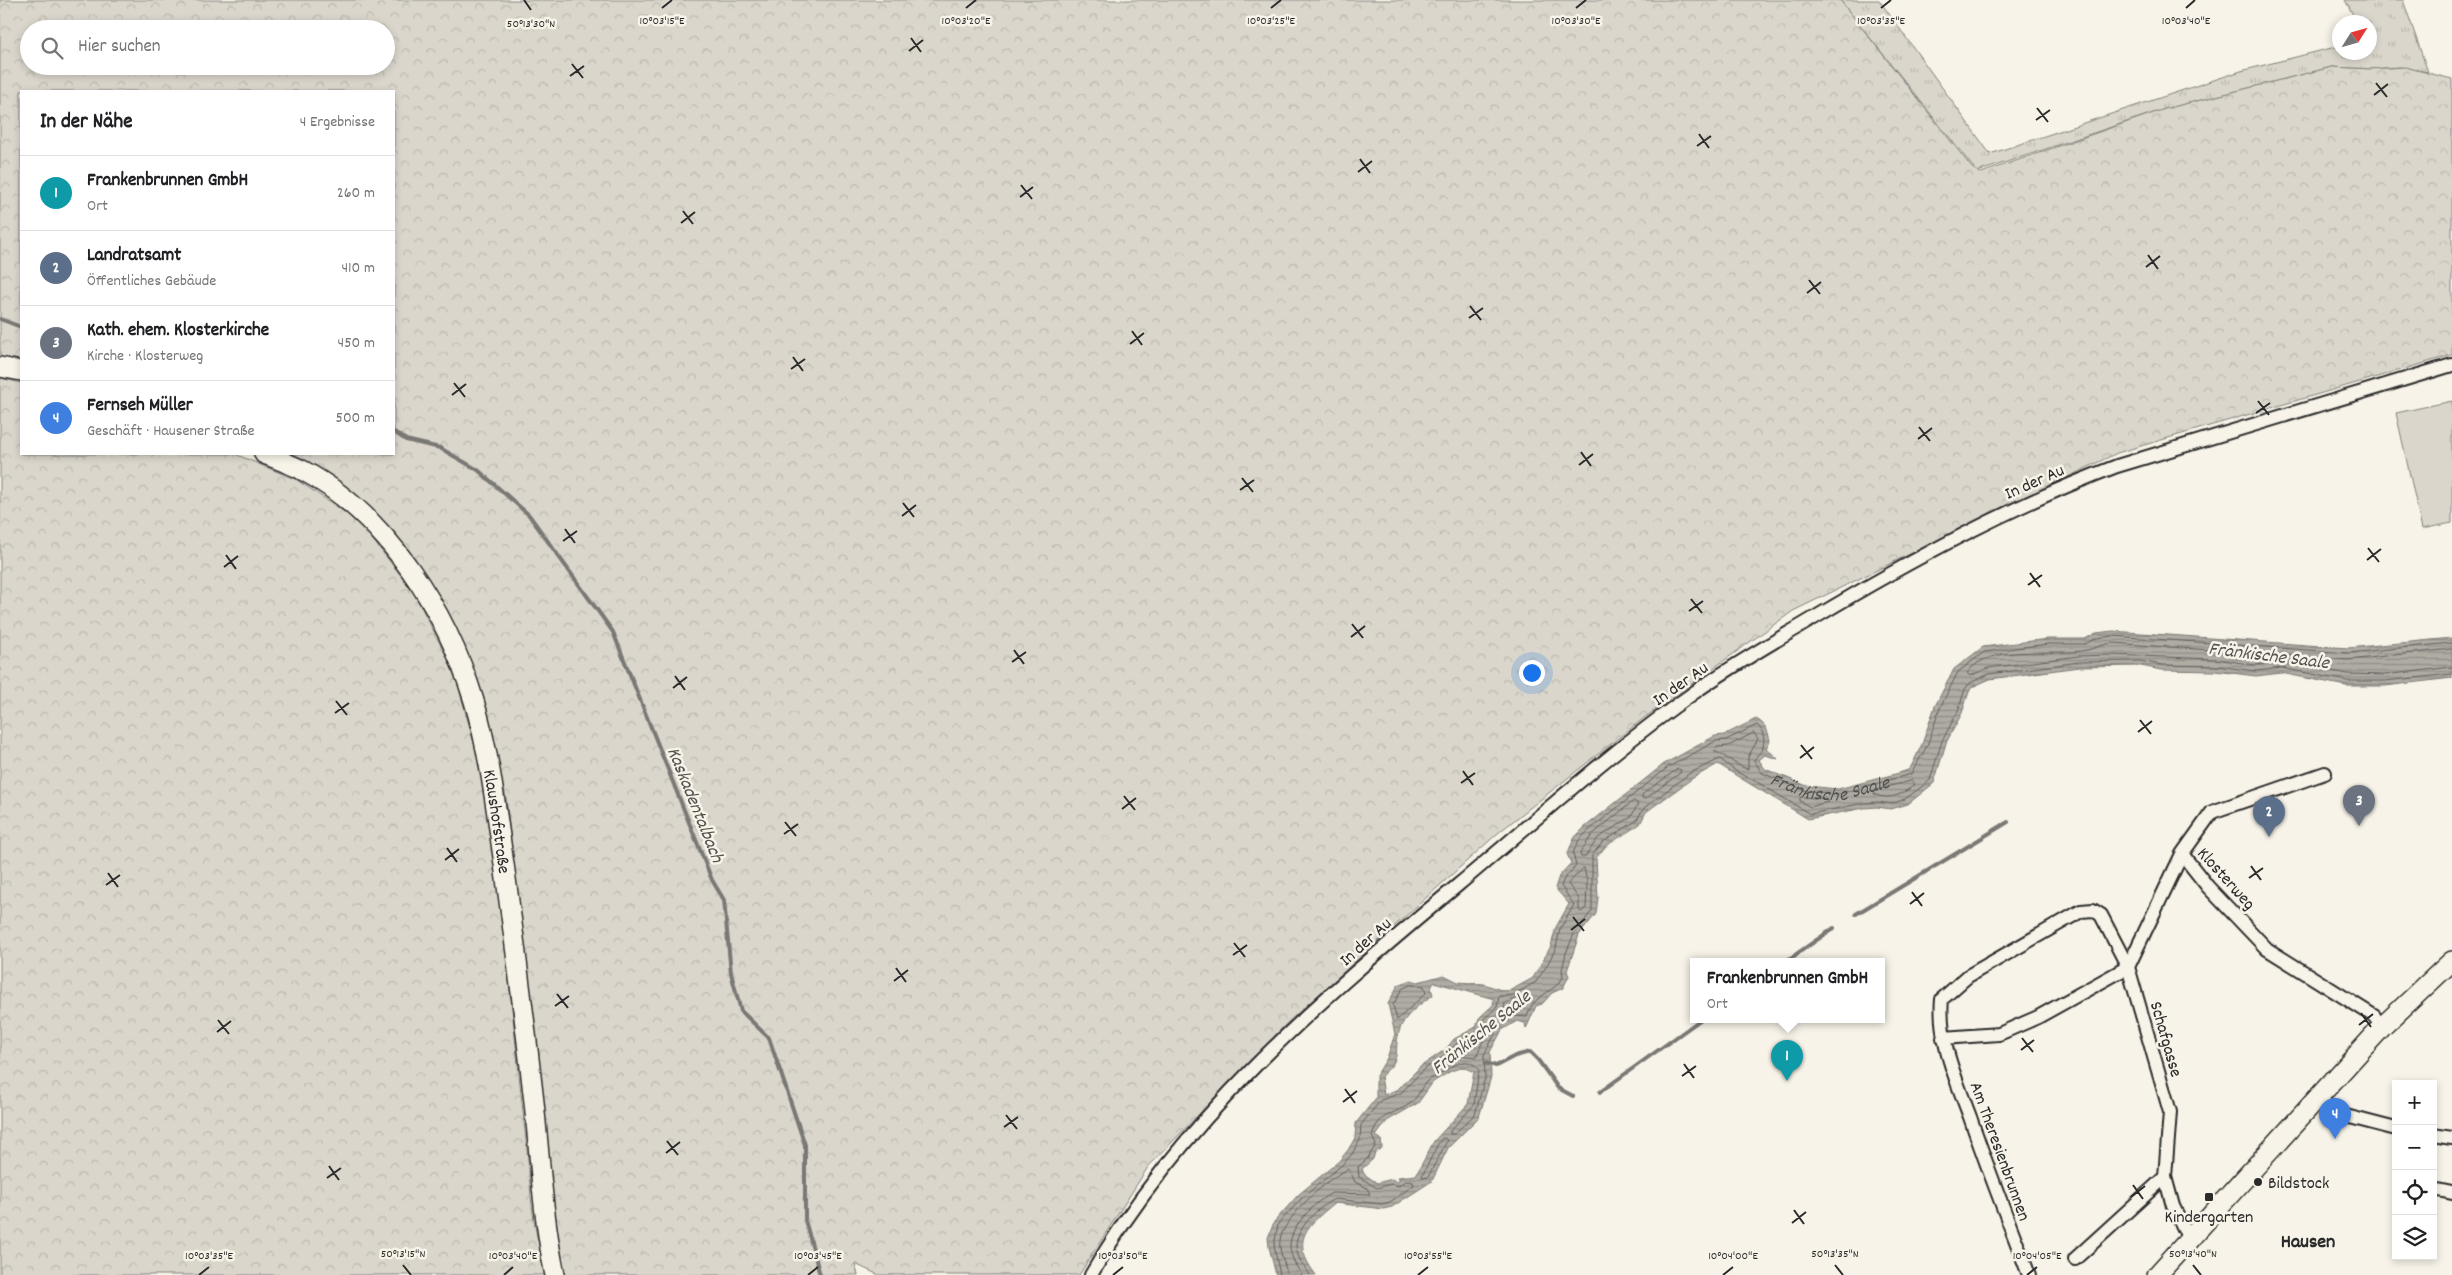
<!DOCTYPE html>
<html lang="de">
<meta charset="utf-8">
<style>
:root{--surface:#fff;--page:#f2f2f2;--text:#202124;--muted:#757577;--line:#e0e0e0;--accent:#111827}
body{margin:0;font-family:Dekko,sans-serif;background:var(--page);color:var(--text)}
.controls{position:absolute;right:15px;bottom:15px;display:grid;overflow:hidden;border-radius:0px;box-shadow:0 2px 8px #0003}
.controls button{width:45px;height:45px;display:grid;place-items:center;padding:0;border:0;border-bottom:1px solid var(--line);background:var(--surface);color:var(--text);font:25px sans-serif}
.compass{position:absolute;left:2332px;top:15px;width:45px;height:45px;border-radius:50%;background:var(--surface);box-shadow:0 2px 8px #0003;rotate:53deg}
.you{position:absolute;left:1531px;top:672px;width:18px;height:18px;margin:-12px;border:4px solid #fff;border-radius:50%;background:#1a73e8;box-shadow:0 0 0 8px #1a73e833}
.badge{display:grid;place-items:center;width:32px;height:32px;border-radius:50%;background:var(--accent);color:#fff;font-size:16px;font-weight:700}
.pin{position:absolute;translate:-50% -41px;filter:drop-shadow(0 1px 2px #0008)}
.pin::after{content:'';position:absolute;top:26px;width:18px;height:15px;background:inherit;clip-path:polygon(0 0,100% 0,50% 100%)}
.popup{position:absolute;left:1690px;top:958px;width:195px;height:65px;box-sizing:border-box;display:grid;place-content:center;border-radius:0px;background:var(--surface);filter:drop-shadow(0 1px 4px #0005);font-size:16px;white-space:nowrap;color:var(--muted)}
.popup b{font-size:19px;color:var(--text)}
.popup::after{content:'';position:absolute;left:50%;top:100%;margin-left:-10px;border:10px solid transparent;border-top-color:var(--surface)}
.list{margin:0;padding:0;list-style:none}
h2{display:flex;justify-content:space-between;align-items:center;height:65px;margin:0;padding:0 20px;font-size:21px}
h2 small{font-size:16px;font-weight:400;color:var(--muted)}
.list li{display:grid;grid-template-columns:32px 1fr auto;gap:15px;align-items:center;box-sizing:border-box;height:75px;padding:0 20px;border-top:1px solid var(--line)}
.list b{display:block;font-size:19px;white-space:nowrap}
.list p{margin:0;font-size:16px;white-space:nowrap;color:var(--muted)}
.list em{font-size:16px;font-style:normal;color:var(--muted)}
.icon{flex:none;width:28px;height:28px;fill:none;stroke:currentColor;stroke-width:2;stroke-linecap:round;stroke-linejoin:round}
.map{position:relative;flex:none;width:2452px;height:1275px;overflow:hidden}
.search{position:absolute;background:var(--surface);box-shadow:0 2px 8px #0003;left:20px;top:20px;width:375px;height:55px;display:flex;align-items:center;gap:12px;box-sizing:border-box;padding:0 18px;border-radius:28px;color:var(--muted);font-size:19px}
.panel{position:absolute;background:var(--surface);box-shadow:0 2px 8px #0003;left:20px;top:90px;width:375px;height:365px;border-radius:0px}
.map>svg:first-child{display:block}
.grass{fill:url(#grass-tufts);stroke:#82807c}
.forest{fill:url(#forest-crowns);stroke:#82807c;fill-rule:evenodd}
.pitch{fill:#dad6cc;stroke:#82807c}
.water{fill:url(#water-rules);stroke:#7a7874;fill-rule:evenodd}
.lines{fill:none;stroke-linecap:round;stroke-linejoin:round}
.shore{stroke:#605f5b;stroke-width:1}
.stream{stroke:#7a7874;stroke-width:4}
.minor-casing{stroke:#2b2b2b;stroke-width:16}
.secondary-casing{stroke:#2b2b2b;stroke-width:22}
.minor{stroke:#f7f3e8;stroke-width:12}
.secondary{stroke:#f7f3e8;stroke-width:19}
.ticks{fill:none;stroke:#2b2b2b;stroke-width:2}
.poi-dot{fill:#2b2b2b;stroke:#f7f3e8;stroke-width:2}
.labels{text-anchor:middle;stroke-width:5;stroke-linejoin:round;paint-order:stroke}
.street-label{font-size:18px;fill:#2b2b2b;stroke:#f7f3e8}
.poi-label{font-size:18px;fill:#2b2b2b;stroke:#f7f3e8;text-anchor:start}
.water-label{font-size:19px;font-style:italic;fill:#53524f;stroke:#f7f3e8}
.quarter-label{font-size:20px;font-weight:bold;fill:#2b2b2b;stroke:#f7f3e8}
.ticks-label{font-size:12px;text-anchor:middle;fill:#2b2b2b;stroke:#f7f3e8;stroke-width:5;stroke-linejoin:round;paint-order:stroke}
</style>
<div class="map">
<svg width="2452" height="1275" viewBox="0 0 2452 1275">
<defs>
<pattern id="grass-tufts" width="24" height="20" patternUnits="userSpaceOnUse" patternTransform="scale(1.25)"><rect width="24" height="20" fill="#dad6cc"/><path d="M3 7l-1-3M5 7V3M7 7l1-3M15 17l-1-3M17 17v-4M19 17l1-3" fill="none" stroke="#bbb8af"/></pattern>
<pattern id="forest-crowns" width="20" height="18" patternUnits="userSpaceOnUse" patternTransform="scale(1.25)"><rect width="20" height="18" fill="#dad6cc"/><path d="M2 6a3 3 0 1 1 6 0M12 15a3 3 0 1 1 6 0" fill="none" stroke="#bbb8af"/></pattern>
<pattern id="water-rules" width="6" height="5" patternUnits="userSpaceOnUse" patternTransform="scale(1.25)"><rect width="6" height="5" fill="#afaca4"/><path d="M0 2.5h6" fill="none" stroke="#8f8c86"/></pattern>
</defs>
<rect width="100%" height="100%" fill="#f7f3e8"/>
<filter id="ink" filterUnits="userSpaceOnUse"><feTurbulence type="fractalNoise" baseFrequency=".02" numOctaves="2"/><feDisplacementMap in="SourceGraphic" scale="10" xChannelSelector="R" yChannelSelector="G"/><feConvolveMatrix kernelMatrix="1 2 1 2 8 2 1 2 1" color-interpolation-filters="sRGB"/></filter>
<g filter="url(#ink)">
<path class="grass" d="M 1840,0 L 1879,0 L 1990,154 L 2241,71 L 2339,46 L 2340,52 L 2370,52 L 2370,22 L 2357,22 L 2345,0 L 2403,0 L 2428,72 L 2400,67 L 2370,69 L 2332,67 L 2165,109 L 1977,172 Z"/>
<path class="forest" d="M 0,0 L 1840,0 L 1972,168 L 1981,173 L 2165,109 L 2332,67 L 2370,69 L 2405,67 L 2452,79 L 2452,355 L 2117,453 L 1793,611 L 1644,718 L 1498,833 L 1288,1022 L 1148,1167 L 1079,1275 L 879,1275 L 855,1264 L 858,1275 L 566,1275 L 553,1241 L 506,797 L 470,665 L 369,509 L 278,454 L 394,454 L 394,91 L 21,91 L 21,366 L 0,361 ZM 29,29 L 386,29 L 386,66 L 29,66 Z
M 0,378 L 21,383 L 21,454 L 235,454 L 297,480 L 358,521 L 413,591 L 454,671 L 490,800 L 529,1169 C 531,1207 535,1239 548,1275 L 0,1275 Z"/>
<path class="pitch" d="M 2452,401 L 2452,523 L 2422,529 L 2396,413 Z"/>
<path class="water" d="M 2113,631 L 2348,648 L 2452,638 L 2452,678 L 2385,686 L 2346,686 L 2281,673 L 2256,676 L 2215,671 L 2161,670 L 2141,666 L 2079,667 L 1990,679 L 1972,687 L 1969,692 L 1962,713 L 1946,743 L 1934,783 L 1908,804 L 1891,809 L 1877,807 L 1864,808 L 1808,819 C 1778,800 1747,783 1718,764 L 1693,778 L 1646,812 L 1640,824 L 1606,846 L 1596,858 L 1598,898 L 1596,914 L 1579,935 L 1567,971 L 1569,976 L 1563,988 L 1552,993 L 1542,1004 L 1536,1006 L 1526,1029 L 1525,1023 L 1517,1021 L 1502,1030 L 1490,1052 L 1491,1077 L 1479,1117 L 1448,1148 L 1432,1181 L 1392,1207 L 1383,1209 L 1335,1203 C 1305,1227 1290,1241 1316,1275 L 1276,1275 L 1269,1247 L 1268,1238 L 1274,1222 L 1298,1195 L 1339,1161 L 1348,1150 L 1355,1138 L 1356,1123 L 1376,1098 L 1376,1076 L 1387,1058 L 1395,1034 L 1388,1004 L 1398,985 L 1411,980 L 1418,982 L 1444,975 L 1458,982 L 1484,984 L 1504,991 L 1511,990 L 1533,978 L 1551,946 L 1556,927 L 1569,904 L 1555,888 L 1559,876 L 1571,863 L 1567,854 L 1575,837 L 1585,827 L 1664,764 L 1715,736 L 1724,735 L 1756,719 C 1766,724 1768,731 1770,741 L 1766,748 L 1778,759 L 1765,755 L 1759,760 L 1765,769 L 1807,786 L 1838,789 L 1899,773 L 1908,770 L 1912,765 L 1922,744 L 1935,706 L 1954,669 L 1983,647 L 2048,639 L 2085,639 L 2096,633 ZM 1434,982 L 1494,999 L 1493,1005 L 1479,1018 L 1476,1027 L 1454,1039 L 1446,1049 L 1420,1067 L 1398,1089 L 1384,1095 L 1381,1076 C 1403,1057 1393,1055 1399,1032 C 1403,1016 1420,1004 1433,995 L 1431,988 ZM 1463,1067 L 1474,1072 L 1468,1104 L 1434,1141 L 1416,1175 L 1398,1177 L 1400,1180 L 1397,1182 L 1392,1179 L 1377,1183 L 1364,1174 L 1362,1169 L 1373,1159 L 1375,1152 L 1382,1148 L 1381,1139 L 1376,1136 L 1387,1121 L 1418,1103 L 1433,1082 L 1451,1071 Z"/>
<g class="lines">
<g class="shore">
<path d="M 2452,649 L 2348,660 L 2113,643 C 2103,644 2096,648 2087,650 C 2054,657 1989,642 1967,673 L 1970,676 L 1988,668 L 2078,656 L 2110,655 L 2216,659 L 2255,665 L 2283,662 L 2348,674 L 2384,675 L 2452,667"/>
<path d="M 1754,733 L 1758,739 L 1748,757 L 1748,769 C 1738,767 1726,756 1714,751 L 1718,747 L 1728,746 Z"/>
<path d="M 1678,769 L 1681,770 L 1680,773 L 1645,799 L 1642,798 L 1642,795 Z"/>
<path d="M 1912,781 L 1914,785 C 1902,795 1889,801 1874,794 L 1876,790 Z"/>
<path d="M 1803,797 L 1826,799 L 1828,802 L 1810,807 L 1800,801 L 1800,798 Z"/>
<path d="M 1634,801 L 1638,804 L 1631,817 L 1598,838 L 1585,857 L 1581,857 L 1580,853 L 1592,835 Z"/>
<path d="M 1584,868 L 1587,882 L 1586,908 L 1581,912 L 1579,910 L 1579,899 L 1568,884 Z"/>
<path d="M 1411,985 L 1424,986 L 1426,993 L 1397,1020 L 1393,1005 L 1402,989 Z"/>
<path d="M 1524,996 L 1528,999 L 1521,1009 L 1503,1013 L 1505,1003 Z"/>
<path d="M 1479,1038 L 1483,1041 L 1476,1057 L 1458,1055 L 1460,1049 Z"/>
<path d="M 1443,1138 L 1446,1139 L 1447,1141 L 1428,1177 L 1423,1178 L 1422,1176 L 1438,1144 Z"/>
<path id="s1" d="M 1280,1275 L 1274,1246 L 1278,1224 L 1301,1199 L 1343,1164 L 1352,1154 L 1360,1140 L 1361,1125 L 1381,1100 L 1401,1093 L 1423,1070 L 1449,1053 L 1457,1043 L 1480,1030 L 1484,1019 L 1497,1007 L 1499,996 L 1513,995 L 1536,982 L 1546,967 L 1556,948 L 1560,929 L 1574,905 L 1561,886 L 1564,879 L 1576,866 L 1573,853 L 1579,840 L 1588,831 L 1667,768 L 1716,741 L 1726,740 L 1757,725 C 1765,732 1765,741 1762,750 C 1760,753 1756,756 1754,760 L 1762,773 L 1807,791 L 1839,794 L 1911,774 L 1927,746 L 1940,708 L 1958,672 L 1984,652 L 2048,644 L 2085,644 L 2097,638 L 2113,636 L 2348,653 L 2452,643"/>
<path d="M 1287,1275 C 1286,1264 1278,1252 1280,1240 C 1282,1220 1330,1175 1349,1169 L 1355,1182 L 1367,1188 L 1370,1194 L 1332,1193 C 1316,1201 1289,1227 1290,1247 C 1291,1257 1296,1267 1302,1275"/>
<path d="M 1310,1275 C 1304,1267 1297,1257 1296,1247 C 1296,1228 1319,1206 1335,1199 L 1382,1204 L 1390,1202 L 1414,1185 L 1413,1182 L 1406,1181 L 1399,1186 L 1391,1184 L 1377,1188 L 1359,1177 L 1358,1167 L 1367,1159 L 1376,1145 L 1372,1136 C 1378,1112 1396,1115 1412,1102 C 1418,1097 1420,1089 1425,1083 C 1429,1079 1433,1078 1438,1075 C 1451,1068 1465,1053 1479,1069 L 1474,1105 L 1450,1131 L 1450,1134 L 1454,1134 L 1475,1114 L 1485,1078 L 1484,1055 L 1498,1028 L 1514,1016 L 1527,1017 C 1532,994 1554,994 1563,977 L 1562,970 L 1566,953 L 1574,934 L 1592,911 L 1592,855 L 1603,842 L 1636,821 L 1644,808 L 1690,773 L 1720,759 L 1737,772 L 1757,782 L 1810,814 L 1864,803 L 1878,802 L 1891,804 L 1905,799 L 1924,785 L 1930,780 L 1942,741 L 1958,711 L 1965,689 L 1970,683 L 1989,674 L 2079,662 L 2140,661 L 2162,665 L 2216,666 L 2256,671 L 2282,668 L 2347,681 L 2385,681 L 2452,674"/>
</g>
<path class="stream" d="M 0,319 L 21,327
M 394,432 L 406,440 L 440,448 L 478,470 L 529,515 L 613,632 L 712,880 L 724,900 L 731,973 L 741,1011 L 769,1038 L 805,1145 L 805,1220 L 820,1275
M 1856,914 L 2008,822
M 1785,962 L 1834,928
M 1486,1063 L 1496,1066 L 1515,1056 L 1530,1052 L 1538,1060 L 1558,1088 L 1573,1096
M 1600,1092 L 1700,1020"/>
<g class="minor-casing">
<path id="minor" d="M 2325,773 L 2212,812 L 2182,854 L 2208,887 L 2267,949 L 2374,1016 L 2382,1027
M 2182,854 L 2128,967 L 2170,1112 L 2165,1177 L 2173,1206 L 2190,1241
M 1943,1038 L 1999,1034 L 2038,1017 L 2128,967 L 2101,915 L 2093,910 L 2081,911 L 1968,976 L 1942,999 C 1938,1040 1956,1079 1970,1117 C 1988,1170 2009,1223 2029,1275
M 2318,1099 L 2342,1115 L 2396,1129
M 2433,1135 L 2452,1138
M 2433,1189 L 2452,1193
M 2075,1259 L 2165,1177
M 1091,1275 C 1181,1119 1321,999 1458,885 C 1536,820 1612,750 1695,692 C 1733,665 1774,642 1814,618 C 1911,560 2011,506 2117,466 L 2452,365"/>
</g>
<g class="secondary-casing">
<g id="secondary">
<path d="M 0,367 L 21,371"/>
<path id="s2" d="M 264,454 C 277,459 290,464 302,470 C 387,515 447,612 474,701 C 490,754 496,810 504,864 C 515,943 525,1022 534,1102 C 540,1160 543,1218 555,1275"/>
<path d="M 2157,1275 L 2382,1027 L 2452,961"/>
</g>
</g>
<use href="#minor" class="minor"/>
<use href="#secondary" class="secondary"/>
</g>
</g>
<path class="ticks" d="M 524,0 L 531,10M 662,8 L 672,0M 966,8 L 976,0M 1271,8 L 1281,0M 1576,8 L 1586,0M 1881,8 L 1891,0M 2186,8 L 2195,0M 911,38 L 921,52M 909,51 L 923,40M 572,64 L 583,78M 570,76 L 584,66M 2376,83 L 2387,97M 2374,95 L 2388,84M 2037,108 L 2048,122M 2036,120 L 2050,110M 1699,134 L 1709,148M 1697,146 L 1711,136M 1360,159 L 1370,173M 1358,172 L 1372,161M 1021,185 L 1032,199M 1020,197 L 1033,187M 683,211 L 693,224M 681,223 L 695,212M 2148,255 L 2158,269M 2146,267 L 2160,256M 1809,280 L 1820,294M 1807,293 L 1821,282M 1470,306 L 1481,320M 1469,318 L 1483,308M 1132,331 L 1142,345M 1130,344 L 1144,333M 793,357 L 803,371M 791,369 L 805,359M 454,383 L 465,397M 452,395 L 466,384M 2258,401 L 2269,415M 2256,413 L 2270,403M 1919,427 L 1930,441M 1918,439 L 1932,428M 1581,452 L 1591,466M 1579,465 L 1593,454M 1242,478 L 1253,492M 1240,490 L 1254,480M 903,503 L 914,517M 902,516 L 916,505M 565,529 L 575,543M 563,541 L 577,531M 2368,548 L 2379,562M 226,555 L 236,569M 2367,560 L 2381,549M 224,567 L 238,556M 2030,573 L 2040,587M 2028,585 L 2042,575M 1691,599 L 1702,613M 1689,611 L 1703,601M 1352,624 L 1363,638M 1351,637 L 1365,626M 1014,650 L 1024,664M 1012,662 L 1026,652M 675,676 L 685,690M 673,688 L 687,677M 336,701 L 347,715M 335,713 L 349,703M 2140,720 L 2151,734M 2138,732 L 2152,721M 1801,745 L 1812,759M 1800,758 L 1814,747M 1463,771 L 1473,785M 1461,783 L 1475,773M 1124,796 L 1135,810M 1122,809 L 1136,798M 785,822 L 796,836M 784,834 L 798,824M 447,848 L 457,862M 445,860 L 459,849M 2251,866 L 2261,880M 108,873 L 118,887M 2249,878 L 2263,868M 106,885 L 120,875M 1912,892 L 1922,906M 1910,904 L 1924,893M 1573,917 L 1584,931M 1571,930 L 1585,919M 1234,943 L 1245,957M 1233,955 L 1247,945M 896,968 L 906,982M 894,981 L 908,970M 557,994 L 568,1008M 555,1006 L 569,996M 2361,1013 L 2371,1027M 218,1020 L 229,1034M 2359,1025 L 2373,1014M 217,1032 L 231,1021M 2022,1038 L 2033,1052M 2021,1050 L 2034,1040M 1684,1064 L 1694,1078M 1682,1076 L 1696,1066M 1345,1089 L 1355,1103M 1343,1102 L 1357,1091M 1006,1115 L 1017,1129M 1004,1127 L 1018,1117M 667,1141 L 678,1155M 666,1153 L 680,1142M 329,1166 L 339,1180M 327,1178 L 341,1168M 2133,1185 L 2143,1199M 2131,1197 L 2145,1186M 1794,1210 L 1804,1224M 1792,1223 L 1806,1212M 403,1265 L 411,1275M 1835,1265 L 1843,1275M 2193,1265 L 2201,1275M 199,1275 L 209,1267M 504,1275 L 513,1267M 808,1275 L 818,1267M 1113,1275 L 1123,1267M 1418,1275 L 1428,1267M 1723,1275 L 1733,1267M 2027,1275 L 2037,1267"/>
<g class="poi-dot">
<circle cx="2258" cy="1182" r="5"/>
<rect x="2204" y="1192" width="10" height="10" rx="2.5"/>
</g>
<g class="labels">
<g class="street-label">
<text transform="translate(2034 481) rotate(-24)" y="6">In der Au</text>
<text transform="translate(1680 683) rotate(-35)" y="6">In der Au</text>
<text dy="6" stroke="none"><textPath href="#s2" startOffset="459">Klaushofstraße</textPath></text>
<text transform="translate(2227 878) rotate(48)" y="6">Klosterweg</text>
<text transform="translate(1365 941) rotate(-42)" y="6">In der Au</text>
<text transform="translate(2167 1039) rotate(74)" y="6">Schafgasse</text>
<text transform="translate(2001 1151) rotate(70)" y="6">Am Theresienbrunnen</text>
</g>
<g class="poi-label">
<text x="2268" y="1188">Bildstock</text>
<text x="2209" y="1222" text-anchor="middle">Kindergarten</text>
</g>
<g class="water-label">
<text transform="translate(2269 654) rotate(7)" y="7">Fränkische Saale</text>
<text dy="7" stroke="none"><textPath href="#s1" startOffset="925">Fränkische Saale</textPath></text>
<text transform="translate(697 804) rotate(68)" y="7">Kaskadentalbach</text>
<text transform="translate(1480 1031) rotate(-39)" y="7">Fränkische Saale</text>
</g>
<g class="quarter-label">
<text x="2308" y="1247">Hausen</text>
</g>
</g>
<g class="ticks-label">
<text x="662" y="24">10°03'15"E</text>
<text x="966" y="24">10°03'20"E</text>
<text x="1271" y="24">10°03'25"E</text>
<text x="1576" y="24">10°03'30"E</text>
<text x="1881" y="24">10°03'35"E</text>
<text x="2186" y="24">10°03'40"E</text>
<text x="531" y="27">50°13'30"N</text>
<text x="403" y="1257">50°13'15"N</text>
<text x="1835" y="1257">50°13'35"N</text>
<text x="2193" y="1257">50°13'40"N</text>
<text x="209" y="1259">10°03'35"E</text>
<text x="513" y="1259">10°03'40"E</text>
<text x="818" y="1259">10°03'45"E</text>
<text x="1123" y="1259">10°03'50"E</text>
<text x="1428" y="1259">10°03'55"E</text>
<text x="1733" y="1259">10°04'00"E</text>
<text x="2037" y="1259">10°04'05"E</text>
</g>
</svg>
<div class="controls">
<button>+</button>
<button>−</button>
<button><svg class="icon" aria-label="locate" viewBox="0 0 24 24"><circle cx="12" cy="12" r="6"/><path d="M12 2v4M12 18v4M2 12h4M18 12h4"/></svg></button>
<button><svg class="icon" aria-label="layers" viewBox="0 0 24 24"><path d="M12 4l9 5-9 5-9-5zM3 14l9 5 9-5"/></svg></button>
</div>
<svg class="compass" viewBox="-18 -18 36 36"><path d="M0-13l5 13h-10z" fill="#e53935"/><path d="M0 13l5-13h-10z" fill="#757577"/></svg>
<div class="you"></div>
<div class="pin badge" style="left:1787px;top:1081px;background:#0f9aa8">1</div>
<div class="popup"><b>Frankenbrunnen GmbH</b>Ort</div>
<div class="pin badge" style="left:2269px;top:837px;background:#5c6f8a">2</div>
<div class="pin badge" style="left:2359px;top:826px;background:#6b7280">3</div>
<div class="pin badge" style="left:2335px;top:1139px;background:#3f7fe0">4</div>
<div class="search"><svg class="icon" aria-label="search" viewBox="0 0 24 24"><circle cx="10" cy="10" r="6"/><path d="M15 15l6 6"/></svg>Hier suchen</div>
<section class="panel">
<h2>In der Nähe<small>4 Ergebnisse</small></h2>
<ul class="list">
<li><span class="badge" style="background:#0f9aa8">1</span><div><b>Frankenbrunnen GmbH</b><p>Ort</p></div><em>260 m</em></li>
<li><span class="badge" style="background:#5c6f8a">2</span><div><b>Landratsamt</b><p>Öffentliches Gebäude</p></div><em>410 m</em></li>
<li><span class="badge" style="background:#6b7280">3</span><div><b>Kath. ehem. Klosterkirche</b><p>Kirche · Klosterweg</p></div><em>450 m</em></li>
<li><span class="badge" style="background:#3f7fe0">4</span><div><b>Fernseh Müller</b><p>Geschäft · Hausener Straße</p></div><em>500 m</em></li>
</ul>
</section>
</div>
